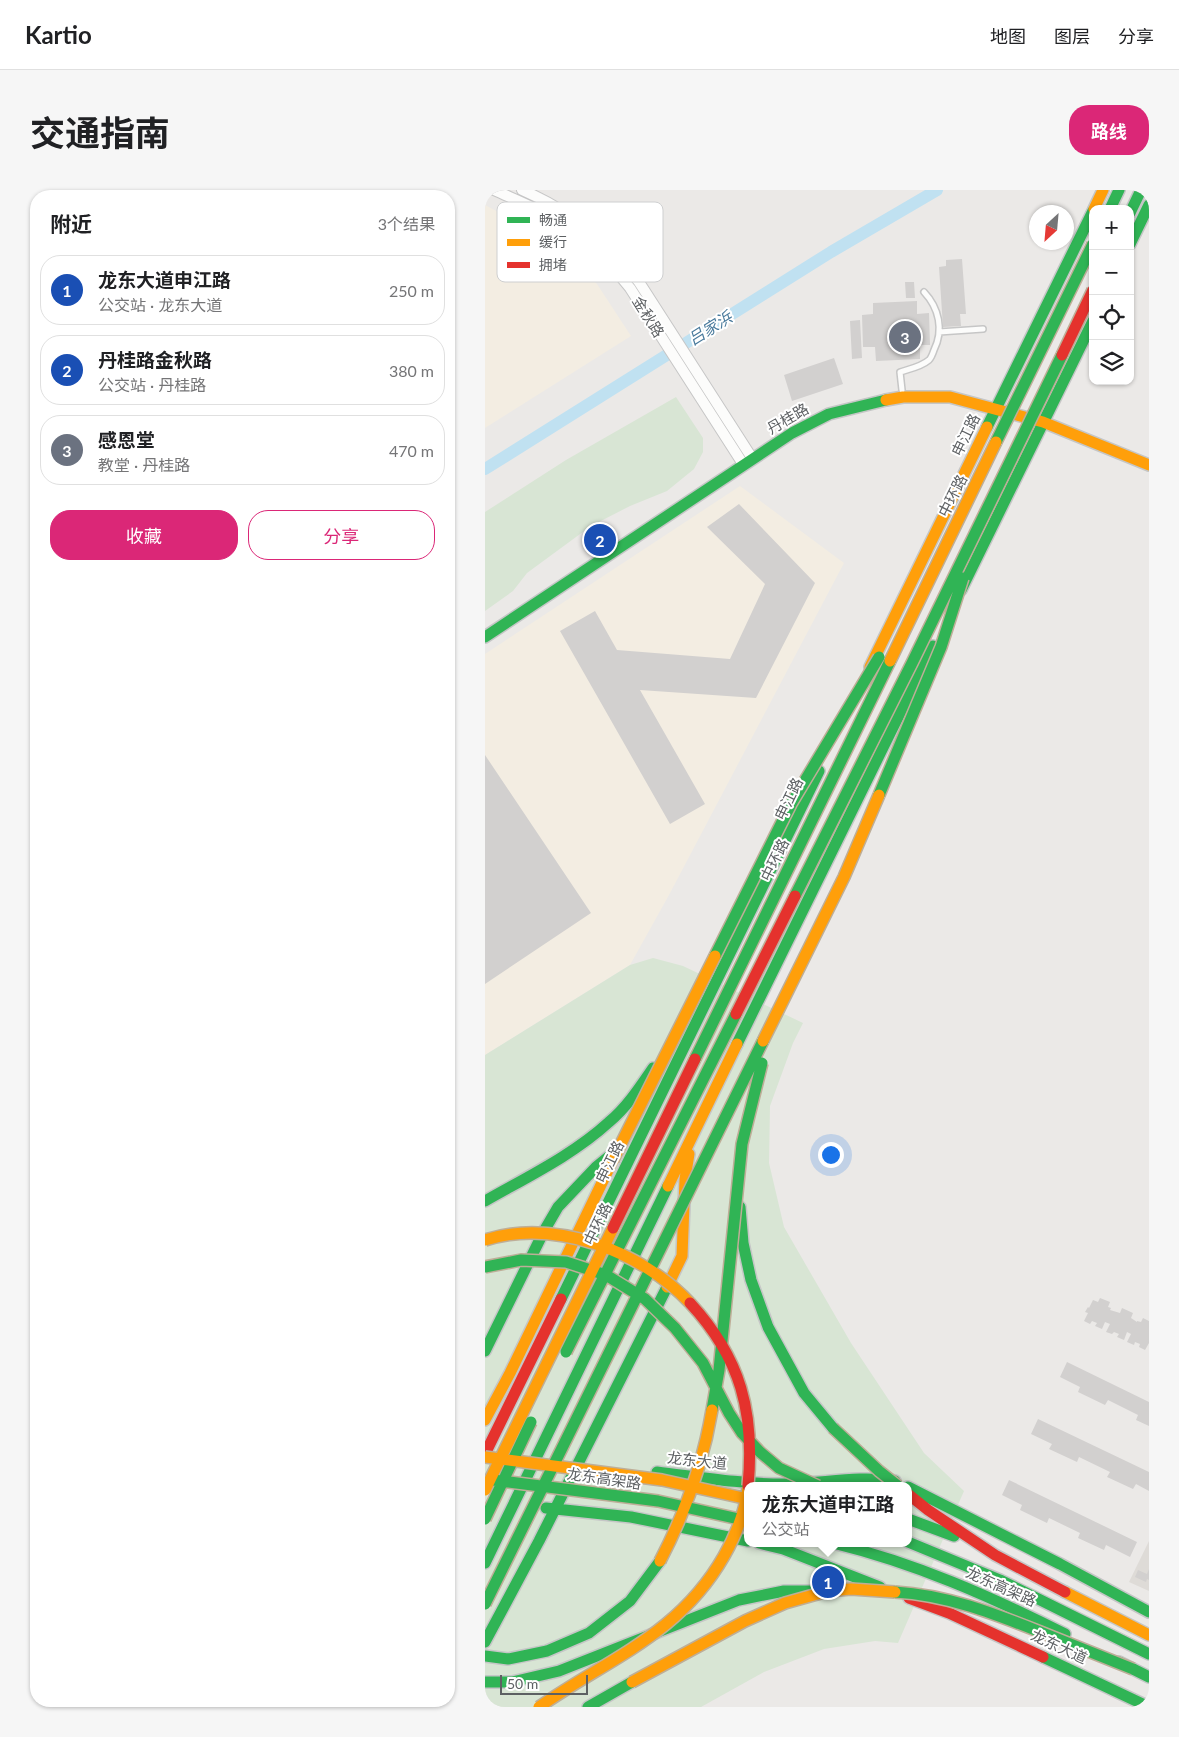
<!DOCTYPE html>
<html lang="zh">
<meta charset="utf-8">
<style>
:root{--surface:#fff;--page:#f6f6f6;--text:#202124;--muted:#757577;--line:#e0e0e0;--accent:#db2777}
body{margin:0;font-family:Lato,"Noto Sans SC",sans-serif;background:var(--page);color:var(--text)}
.controls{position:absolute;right:15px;top:15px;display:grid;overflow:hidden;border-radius:10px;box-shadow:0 1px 4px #0004}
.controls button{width:45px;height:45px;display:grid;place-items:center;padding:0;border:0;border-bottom:1px solid var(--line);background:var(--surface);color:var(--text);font:25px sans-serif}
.compass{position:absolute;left:544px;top:15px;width:45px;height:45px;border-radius:50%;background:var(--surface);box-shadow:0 1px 4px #0004;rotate:206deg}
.scale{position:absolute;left:15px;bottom:12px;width:88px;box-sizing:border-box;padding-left:5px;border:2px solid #5d6063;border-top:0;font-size:14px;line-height:18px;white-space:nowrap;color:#5d6063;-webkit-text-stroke:4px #fff;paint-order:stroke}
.you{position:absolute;left:345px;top:964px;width:18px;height:18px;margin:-12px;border:4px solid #fff;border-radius:50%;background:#1a73e8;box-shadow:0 0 0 8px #1a73e833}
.badge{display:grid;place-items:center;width:32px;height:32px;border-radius:50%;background:var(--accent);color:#fff;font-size:16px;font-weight:700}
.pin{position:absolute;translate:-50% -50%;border:2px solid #fff;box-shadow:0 1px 5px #0006}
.popup{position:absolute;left:259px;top:1292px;width:168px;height:65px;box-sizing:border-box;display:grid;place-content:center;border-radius:10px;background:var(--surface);filter:drop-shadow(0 1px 4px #0005);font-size:16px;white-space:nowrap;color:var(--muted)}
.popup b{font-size:19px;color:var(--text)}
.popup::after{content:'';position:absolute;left:50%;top:100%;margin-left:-10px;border:10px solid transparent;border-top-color:var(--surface)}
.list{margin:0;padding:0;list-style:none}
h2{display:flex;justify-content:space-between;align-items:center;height:65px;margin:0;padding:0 20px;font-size:21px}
h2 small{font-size:16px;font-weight:400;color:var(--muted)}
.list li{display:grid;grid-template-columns:32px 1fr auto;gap:15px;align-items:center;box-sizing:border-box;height:70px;margin:0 10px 10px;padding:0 10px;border:1px solid var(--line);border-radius:20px}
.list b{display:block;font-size:19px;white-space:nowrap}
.list p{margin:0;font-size:16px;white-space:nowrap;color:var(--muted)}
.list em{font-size:16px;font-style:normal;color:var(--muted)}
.actions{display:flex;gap:10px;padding:15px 20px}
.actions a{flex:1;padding:11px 0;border:1px solid var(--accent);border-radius:20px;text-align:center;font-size:18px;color:var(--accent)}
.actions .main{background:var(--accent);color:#fff}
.icon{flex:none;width:28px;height:28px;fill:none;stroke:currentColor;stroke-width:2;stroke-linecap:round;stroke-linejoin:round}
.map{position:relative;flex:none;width:664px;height:1517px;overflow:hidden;border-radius:20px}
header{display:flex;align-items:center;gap:30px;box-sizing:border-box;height:70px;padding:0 25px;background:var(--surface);border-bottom:1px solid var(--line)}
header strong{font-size:24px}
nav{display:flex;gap:28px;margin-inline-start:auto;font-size:18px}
.intro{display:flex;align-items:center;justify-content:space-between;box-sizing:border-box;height:120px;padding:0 30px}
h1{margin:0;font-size:35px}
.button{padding:12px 22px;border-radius:20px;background:var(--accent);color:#fff;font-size:18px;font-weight:700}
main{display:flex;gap:30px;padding:0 30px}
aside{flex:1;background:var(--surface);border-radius:20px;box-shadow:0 1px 4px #0004}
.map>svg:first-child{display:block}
.commercial{fill:#f3ede2}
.education{fill:#dedbd7}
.green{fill:#d8e5d4;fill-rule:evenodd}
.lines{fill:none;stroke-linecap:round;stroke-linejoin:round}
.canal{stroke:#c0e1f1;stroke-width:12}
.building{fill:#d2d0cf}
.lane-casing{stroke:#c6c6c6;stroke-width:8}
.street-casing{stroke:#c6c6c6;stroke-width:12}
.fast-casing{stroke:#c5c6c6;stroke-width:14}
.slow-casing{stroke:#c5c6c6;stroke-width:14}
.jam-casing{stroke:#c5c6c6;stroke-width:14}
.lane{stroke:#fcfcfb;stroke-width:5}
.street{stroke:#fcfcfb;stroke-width:10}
.fast{stroke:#30b455;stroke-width:11}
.slow{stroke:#ff9f0a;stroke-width:11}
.jam{stroke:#e5322d;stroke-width:11}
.fast-bridge-casing{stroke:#beae98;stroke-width:14;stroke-linecap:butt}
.slow-bridge-casing{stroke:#beae98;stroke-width:14;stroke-linecap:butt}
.jam-bridge-casing{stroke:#beae98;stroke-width:14;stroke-linecap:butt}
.fast-bridge{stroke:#30b455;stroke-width:11}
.slow-bridge{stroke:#ff9f0a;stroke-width:11}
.jam-bridge{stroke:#e5322d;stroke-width:11}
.labels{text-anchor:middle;stroke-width:4;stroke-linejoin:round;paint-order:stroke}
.street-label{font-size:15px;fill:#5d6063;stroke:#fff}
.water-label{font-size:16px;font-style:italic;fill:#497a9c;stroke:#fff}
.key{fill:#fff;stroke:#cecfd0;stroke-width:1}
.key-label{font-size:14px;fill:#5d6063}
</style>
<header>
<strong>Kartio</strong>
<nav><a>地图</a><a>图层</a><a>分享</a></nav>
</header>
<div class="intro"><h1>交通指南</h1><a class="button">路线</a></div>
<main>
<aside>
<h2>附近<small>3个结果</small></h2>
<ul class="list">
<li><span class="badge" style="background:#1a4fb4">1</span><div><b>龙东大道申江路</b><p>公交站 · 龙东大道</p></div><em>250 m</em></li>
<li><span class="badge" style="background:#1a4fb4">2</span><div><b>丹桂路金秋路</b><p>公交站 · 丹桂路</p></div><em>380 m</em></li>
<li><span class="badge" style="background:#6b7280">3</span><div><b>感恩堂</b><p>教堂 · 丹桂路</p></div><em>470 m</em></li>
</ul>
<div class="actions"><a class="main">收藏</a><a>分享</a></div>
</aside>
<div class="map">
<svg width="664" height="1517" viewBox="0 0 664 1517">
<rect width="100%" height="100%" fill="#ebe9e7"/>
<path class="commercial" d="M 0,15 L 68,51 L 112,94 L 146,146 L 0,238 Z
M 255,296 L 359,373 L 184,705 L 145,775 L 0,865 L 0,464 Z"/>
<path class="education" d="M 664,1351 L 664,1401 L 644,1392 Z"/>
<path class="green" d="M 191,207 L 218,248 L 218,262 L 209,279 L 182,301 L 145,316 L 106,336 L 42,383 L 28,401 L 0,421 L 0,322 L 81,270 Z
M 168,768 L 198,776 L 318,833 L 308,853 L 285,916 L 284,973 L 299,1037 L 366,1153 L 439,1263 L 479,1301 L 413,1453 L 390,1451 L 339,1459 L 279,1482 L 216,1517 L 0,1517 L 0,865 L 145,775 ZM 263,1296 L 423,1296 L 423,1353 L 263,1353 Z"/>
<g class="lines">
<path class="canal" d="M 0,279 L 346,62 L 452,0"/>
</g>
<path class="building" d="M 477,69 L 481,124 L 475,124 L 476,136 L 458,137 L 454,77 L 461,76 L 461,70 Z
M 420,92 L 429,92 L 430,108 L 421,108 Z
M 432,111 L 432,124 L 444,123 L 445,155 L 435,155 L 435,169 L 391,171 L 390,157 L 378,157 L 377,125 L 388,124 L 388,113 Z
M 375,130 L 377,168 L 367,169 L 365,131 Z
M 349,168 L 358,194 L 307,211 L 299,185 Z
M 254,314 L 330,393 L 271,508 L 155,500 L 220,614 L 185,634 L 75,441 L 110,421 L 132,460 L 245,469 L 280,394 L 222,337 Z
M 0,565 L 106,723 L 0,794 Z
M 615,1108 L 625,1112 L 623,1117 L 626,1118 L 625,1120 L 635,1123 L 637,1118 L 648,1123 L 646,1128 L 652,1132 L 652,1131 L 656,1132 L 658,1128 L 664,1131 L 664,1153 L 660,1160 L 654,1157 L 655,1154 L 650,1152 L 649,1155 L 642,1152 L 646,1144 L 642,1142 L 639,1150 L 632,1147 L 634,1144 L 629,1142 L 627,1144 L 621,1142 L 625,1134 L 620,1132 L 617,1139 L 610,1136 L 612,1133 L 607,1131 L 605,1134 L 599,1131 L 603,1123 L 600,1122 L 603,1117 L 604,1118 L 608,1110 L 613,1112 Z
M 582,1172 L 664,1212 L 664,1236 L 651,1230 L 653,1225 L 623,1210 L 620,1215 L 593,1202 L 595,1197 L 575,1187 Z
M 553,1229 L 664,1282 L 664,1301 L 651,1294 L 648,1299 L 622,1287 L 625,1282 L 594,1267 L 592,1272 L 564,1259 L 567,1254 L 546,1244 Z
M 524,1290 L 652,1352 L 645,1367 L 621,1355 L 619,1360 L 593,1348 L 595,1343 L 564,1328 L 562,1333 L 535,1320 L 537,1315 L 517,1305 Z
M 664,1379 L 664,1390 L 662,1389 L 661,1392 L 650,1387 L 653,1380 L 662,1384 Z"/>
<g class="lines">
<g class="lane-casing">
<path id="lane" d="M 454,142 L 498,139
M 417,200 L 415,182 C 424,179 436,177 444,170 C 446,168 448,163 449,160 C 459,140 454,118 439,102"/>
</g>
<g class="street-casing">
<path id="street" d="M 9,0 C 31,10 54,19 75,32 C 103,49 125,73 145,98 L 258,274
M 37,0 C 86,21 121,50 154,92 L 267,268"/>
</g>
<g class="fast-casing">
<path id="fast" d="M 625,19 L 634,0
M 645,23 L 656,0
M 645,54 L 664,15
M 502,237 L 608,21
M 476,400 L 608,131
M 0,447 L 307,243 L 344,224 L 401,210
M 252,854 L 448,456
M 0,1011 C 42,987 88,965 124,932 C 142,917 155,897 168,878
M 255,1017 L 258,1053 L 266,1090 L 283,1137 L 319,1203 L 348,1238
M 76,1109 L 334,581
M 0,1161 L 59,1041 L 73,1017 L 111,977 L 133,959
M 172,1282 C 214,1287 256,1294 299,1294 C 337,1294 371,1285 410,1291
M 423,1297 L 575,1374 L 664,1422
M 61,1318 L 146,1327 L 263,1351
M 423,1329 L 469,1346
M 423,1352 L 515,1390 L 664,1464
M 274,1353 L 298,1359 L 395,1397
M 348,1353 C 430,1373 505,1406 580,1444
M 0,1373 L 183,996
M 0,1452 L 54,1351 L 182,1097
M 0,1466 L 23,1469 L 62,1461 L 104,1443 L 145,1411 L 175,1371
M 558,1467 L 664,1517
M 634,1472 L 664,1487
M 0,1492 L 27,1492 L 74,1481 L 254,1410 L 299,1401 L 334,1401
M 103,1517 L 147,1492"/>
</g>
<g class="slow-casing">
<path id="slow" d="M 609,19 L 618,0
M 401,210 L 418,207 L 465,207 L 558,232 L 664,275
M 385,477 L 502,237
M 183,996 L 252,854
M 182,1097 L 197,1066 L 200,989 L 204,964
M 0,1230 L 25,1183 L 128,970
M 580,1402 L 664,1445"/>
</g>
<g class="jam-casing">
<path id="jam" d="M 0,1264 L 76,1109
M 423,1304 L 443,1320 L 510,1365 L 580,1402
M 424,1408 L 464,1423 L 558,1467"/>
</g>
<use href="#lane" class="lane"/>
<use href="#street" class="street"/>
<use href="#fast" class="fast"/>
<use href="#slow" class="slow"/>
<use href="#jam" class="jam"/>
<g class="fast-bridge-casing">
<path id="fast-bridge" d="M 511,252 L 608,54
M 394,605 L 456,457 L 478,388
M 310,706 L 427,473 L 577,165
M 230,766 L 306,614 L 394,467
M 210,869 L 405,471
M 0,1077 L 36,1070 L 81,1072 L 121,1085 L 160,1109 L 190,1138 L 218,1173 L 244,1223 L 257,1243 L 275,1262 L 294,1278 L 333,1296
M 81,1162 L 251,824
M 227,1220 L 234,1180 L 257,954 L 277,873
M 348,1238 L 394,1281 L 413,1296
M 8,1290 L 173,1311 L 263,1331
M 0,1329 L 46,1232
M 410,1402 C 463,1405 510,1424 558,1443 C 588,1455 618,1467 648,1479
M 0,1414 L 278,851"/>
</g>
<g class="slow-bridge-casing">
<path id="slow-bridge" d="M 405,471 L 511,252
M 278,851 L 359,687 L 394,605
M 128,970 L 230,766
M 0,1050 C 70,1028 156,1061 205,1113
M 0,1267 L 177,1290 L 263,1309
M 0,1300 L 128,1038
M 175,1371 C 200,1323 218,1274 227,1220
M 147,1492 L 260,1431 L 300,1413 L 343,1401 L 366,1399 L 410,1402
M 54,1517 C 124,1468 194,1445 239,1366 C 251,1345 260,1322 263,1298"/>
</g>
<g class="jam-bridge-casing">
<path id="jam-bridge" d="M 577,165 L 608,100
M 251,824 L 310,706
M 128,1038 L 210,869
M 205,1113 C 256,1168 270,1223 263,1296"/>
</g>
<use href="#fast-bridge" class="fast-bridge"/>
<use href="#slow-bridge" class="slow-bridge"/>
<use href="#jam-bridge" class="jam-bridge"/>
</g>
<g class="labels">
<g class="street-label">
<text transform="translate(163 127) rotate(58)" y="5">金秋路</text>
<text transform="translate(303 229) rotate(-30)" y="5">丹桂路</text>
<text transform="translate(481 245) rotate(-64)" y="5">申江路</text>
<text transform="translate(468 306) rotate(-63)" y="5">中环路</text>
<text transform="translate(304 609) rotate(-64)" y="5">申江路</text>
<text transform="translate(290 670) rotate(-64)" y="5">中环路</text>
<text transform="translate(125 972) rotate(-64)" y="5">申江路</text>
<text transform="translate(113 1034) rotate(-64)" y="5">中环路</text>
<text transform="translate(212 1271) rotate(6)" y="5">龙东大道</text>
<text transform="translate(119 1289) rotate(8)" y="5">龙东高架路</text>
<text transform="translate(516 1397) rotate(24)" y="5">龙东高架路</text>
<text transform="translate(574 1457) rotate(25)" y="5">龙东大道</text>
</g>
<g class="water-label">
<text transform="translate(225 138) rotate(-32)" y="6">吕家浜</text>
</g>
</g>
<rect x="12" y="12" width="166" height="80" rx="8" class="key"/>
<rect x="22" y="27" width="23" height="6" fill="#30b455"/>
<rect x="22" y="49" width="23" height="7" fill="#ff9f0a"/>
<rect x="22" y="72" width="23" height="6" fill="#e5322d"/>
<g class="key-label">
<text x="54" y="35">畅通</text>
<text x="54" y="57">缓行</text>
<text x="54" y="80">拥堵</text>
</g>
</svg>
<div class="controls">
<button>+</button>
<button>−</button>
<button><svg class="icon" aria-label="locate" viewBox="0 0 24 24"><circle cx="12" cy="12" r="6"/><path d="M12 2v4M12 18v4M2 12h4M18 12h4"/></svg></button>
<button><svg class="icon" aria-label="layers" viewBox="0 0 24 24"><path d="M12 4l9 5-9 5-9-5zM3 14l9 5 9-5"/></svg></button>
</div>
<svg class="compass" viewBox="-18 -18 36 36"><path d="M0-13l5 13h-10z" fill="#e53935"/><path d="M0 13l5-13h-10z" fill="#757577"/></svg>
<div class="scale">50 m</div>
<div class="you"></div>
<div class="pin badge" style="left:343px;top:1392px;background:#1a4fb4">1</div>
<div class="popup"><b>龙东大道申江路</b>公交站</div>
<div class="pin badge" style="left:115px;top:350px;background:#1a4fb4">2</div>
<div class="pin badge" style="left:420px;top:147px;background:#6b7280">3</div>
</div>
</main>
